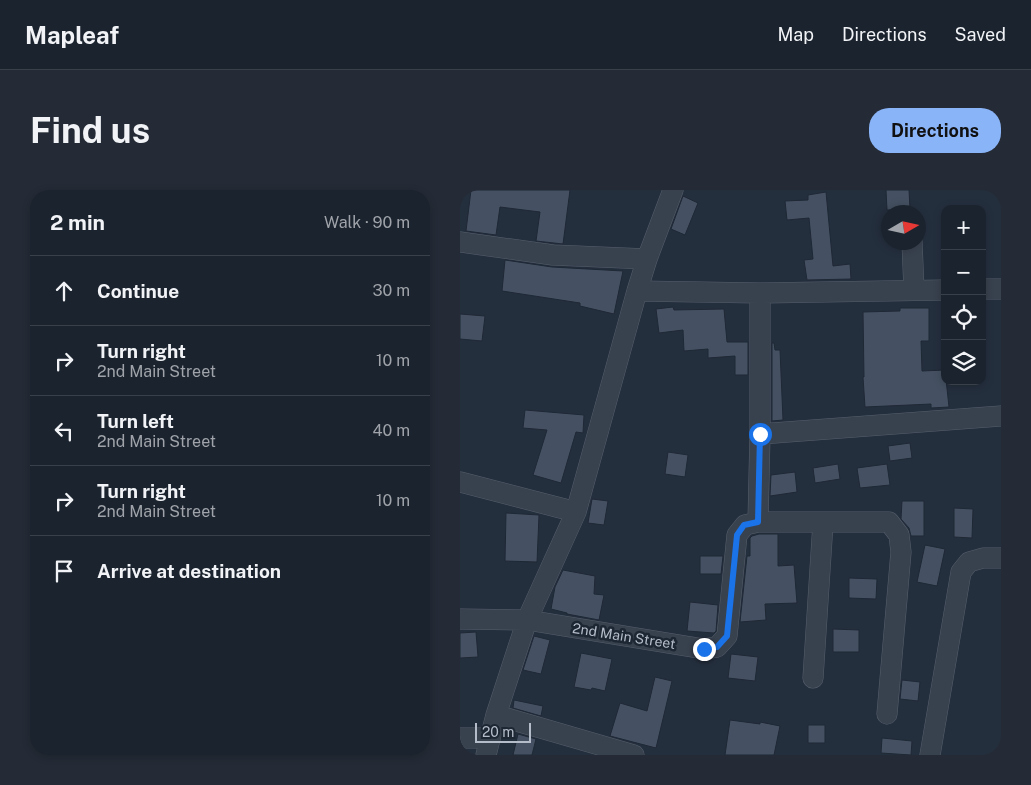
<!DOCTYPE html>
<meta charset="utf-8">
<style>
:root{--surface:#1b232e;--page:#242b36;--text:#f1f3f6;--muted:#a0a4aa;--line:#39404a;--accent:#8ab4f8}
body{margin:0;font-family:"Public Sans",sans-serif;background:var(--page);color:var(--text)}
.controls{position:absolute;right:15px;top:15px;display:grid;overflow:hidden;border-radius:10px;box-shadow:0 2px 8px #0003}
.controls button{width:45px;height:45px;display:grid;place-items:center;padding:0;border:0;border-bottom:1px solid var(--line);background:var(--surface);color:var(--text);font:25px sans-serif}
.compass{position:absolute;left:421px;top:15px;width:45px;height:45px;border-radius:50%;background:var(--surface);box-shadow:0 2px 8px #0003;rotate:81deg}
.scale{position:absolute;left:15px;bottom:12px;width:56px;box-sizing:border-box;padding-left:5px;border:2px solid #b4bcc9;border-top:0;font-size:14px;line-height:18px;white-space:nowrap;color:#b4bcc9;-webkit-text-stroke:4px #1d2633;paint-order:stroke}
.stop{position:absolute;width:15px;height:15px;margin:-11px;border:4px solid #1a73e8;border-radius:50%;background:#fff}
.stop.end{background:#1a73e8;border-color:#fff;box-shadow:0 1px 5px #0008}
.list{margin:0;padding:0;list-style:none}
h2{display:flex;justify-content:space-between;align-items:center;height:65px;margin:0;padding:0 20px;font-size:21px}
h2 small{font-size:16px;font-weight:400;color:var(--muted)}
.list li{display:grid;grid-template-columns:32px 1fr auto;gap:15px;align-items:center;box-sizing:border-box;height:70px;padding:0 20px;border-top:1px solid var(--line)}
.list b{display:block;font-size:19px;white-space:nowrap}
.list p{margin:0;font-size:16px;white-space:nowrap;color:var(--muted)}
.list em{font-size:16px;font-style:normal;color:var(--muted)}
.icon{flex:none;width:28px;height:28px;fill:none;stroke:currentColor;stroke-width:2;stroke-linecap:round;stroke-linejoin:round}
.map{position:relative;flex:none;width:541px;height:565px;overflow:hidden;border-radius:20px}
header{display:flex;align-items:center;gap:30px;box-sizing:border-box;height:70px;padding:0 25px;background:var(--surface);border-bottom:1px solid var(--line)}
header strong{font-size:24px}
nav{display:flex;gap:28px;margin-inline-start:auto;font-size:18px}
.intro{display:flex;align-items:center;justify-content:space-between;box-sizing:border-box;height:120px;padding:0 30px}
h1{margin:0;font-size:35px}
.button{padding:12px 22px;border-radius:20px;background:var(--accent);color:#111;font-size:18px;font-weight:700}
main{display:flex;gap:30px;padding:0 30px}
aside{flex:1;background:var(--surface);border-radius:20px;box-shadow:0 2px 8px #0003}
.map>svg:first-child{display:block}
.building{fill:#455162;stroke:#1f2835}
.lines{fill:none;stroke-linecap:round;stroke-linejoin:round}
.minor-casing{stroke:#565f6c;stroke-width:21}
.minor{stroke:#38414e;stroke-width:20}
.route{stroke:#1a73e8;stroke-width:6}
.labels{text-anchor:middle;stroke-width:5;stroke-linejoin:round;paint-order:stroke}
.street-label{font-size:14px;fill:#b4bcc9;stroke:#1d2633}
</style>
<header>
<strong>Mapleaf</strong>
<nav><a>Map</a><a>Directions</a><a>Saved</a></nav>
</header>
<div class="intro"><h1>Find us</h1><a class="button">Directions</a></div>
<main>
<aside>
<h2>2 min<small>Walk · 90 m</small></h2>
<ul class="list">
<li><svg class="icon" aria-label="ahead" viewBox="0 0 24 24"><path d="M12 20V5M6 11l6-6 6 6"/></svg><div><b>Continue</b></div><em>30 m</em></li>
<li><svg class="icon" aria-label="right" viewBox="0 0 24 24"><path d="M7 20v-9h11M14 6l5 5-5 5"/></svg><div><b>Turn right</b><p>2nd Main Street</p></div><em>10 m</em></li>
<li><svg class="icon" aria-label="left" viewBox="0 0 24 24"><path d="M17 20v-9H6M10 6l-5 5 5 5"/></svg><div><b>Turn left</b><p>2nd Main Street</p></div><em>40 m</em></li>
<li><svg class="icon" aria-label="right" viewBox="0 0 24 24"><path d="M7 20v-9h11M14 6l5 5-5 5"/></svg><div><b>Turn right</b><p>2nd Main Street</p></div><em>10 m</em></li>
<li><svg class="icon" aria-label="arrive" viewBox="0 0 24 24"><path d="M6 21V4h12l-3 4 3 4H6"/></svg><div><b>Arrive at destination</b></div></li>
</ul>
</aside>
<div class="map">
<svg width="541" height="565" viewBox="0 0 541 565">
<rect width="100%" height="100%" fill="#242f3e"/>
<path class="building" d="M 11,0 L 110,0 L 103,54 L 76,51 L 80,22 L 40,17 L 36,45 L 6,41 Z
M 426,0 L 449,0 L 450,19 L 427,20 Z
M 366,2 L 373,76 L 390,74 L 391,89 L 347,90 L 344,70 L 353,69 L 349,28 L 327,30 L 325,11 L 348,10 L 348,5 Z
M 223,6 L 238,13 L 225,45 L 211,39 Z
M 45,70 L 92,77 L 163,81 L 154,124 L 120,116 L 120,113 L 42,101 Z
M 213,117 L 214,120 L 264,119 L 267,152 L 288,152 L 288,185 L 275,185 L 275,166 L 248,168 L 248,159 L 224,161 L 223,140 L 199,143 L 196,119 Z
M 440,118 L 469,118 L 469,151 L 461,151 L 462,181 L 485,180 L 489,217 L 471,218 L 471,214 L 405,217 L 403,187 L 404,187 L 403,122 L 440,121 Z
M 0,124 L 25,126 L 22,151 L 0,149 Z
M 312,153 L 314,153 L 315,160 L 320,160 L 323,230 L 312,231 Z
M 65,220 L 124,225 L 123,243 L 116,242 L 101,293 L 73,285 L 87,240 L 63,238 Z
M 450,253 L 452,268 L 430,271 L 428,256 Z
M 208,262 L 228,265 L 225,287 L 205,284 Z
M 378,274 L 380,289 L 355,293 L 353,278 Z
M 427,274 L 430,295 L 400,298 L 397,278 Z
M 335,282 L 337,302 L 310,306 L 311,285 Z
M 132,309 L 148,311 L 144,335 L 128,333 Z
M 442,311 L 464,311 L 464,346 L 451,346 L 449,338 L 441,329 Z
M 494,318 L 513,319 L 512,348 L 494,347 Z
M 46,323 L 79,325 L 77,372 L 45,371 Z
M 299,344 L 318,344 L 318,376 L 334,375 L 337,413 L 305,414 L 306,430 L 280,432 L 287,366 L 290,366 L 290,348 L 292,346 Z
M 465,355 L 485,359 L 477,396 L 457,392 Z
M 240,366 L 263,366 L 261,384 L 240,384 Z
M 103,380 L 135,386 L 134,404 L 144,405 L 139,430 L 107,424 L 107,423 L 91,419 L 95,397 Z
M 389,388 L 417,389 L 416,409 L 389,408 Z
M 230,412 L 258,415 L 256,441 L 254,443 L 227,441 Z
M 373,439 L 399,440 L 399,462 L 373,462 Z
M 16,442 L 18,467 L 0,468 L 0,443 Z
M 74,446 L 90,450 L 81,484 L 63,480 Z
M 121,463 L 152,469 L 145,501 L 132,498 L 131,500 L 114,497 Z
M 271,464 L 298,467 L 295,491 L 268,488 Z
M 195,487 L 212,491 L 196,558 L 150,546 L 160,513 L 187,521 Z
M 442,490 L 460,492 L 458,511 L 440,509 Z
M 54,510 L 83,516 L 81,526 L 53,518 Z
M 270,530 L 300,534 L 300,532 L 320,536 L 314,565 L 265,565 Z
M 348,535 L 365,535 L 365,553 L 348,553 Z
M 58,544 L 76,549 L 72,565 L 53,565 Z
M 422,548 L 452,551 L 451,565 L 421,563 Z"/>
<g class="lines">
<g class="minor-casing">
<path id="minor" d="M 0,52 L 93,65 L 187,69
M 452,52 L 454,100
M 522,99 L 541,99
M 177,101 L 300,103 L 485,100
M 300,103 L 300,244 L 541,226
M 0,292 L 116,322
M 298,332 L 300,244
M 0,429 L 67,430 L 244,459 L 257,457 L 267,446 L 277,345 L 285,335 L 298,332 L 429,332 L 439,345 L 441,362 L 427,524
M 353,488 L 363,333
M 36,525 L 174,565
M 0,548 L 29,548
M 26,565 L 36,525 L 67,430 L 116,322 L 177,101 L 187,69 L 213,0
M 470,565 L 501,382 L 509,372 L 523,368 L 541,368"/>
</g>
<use href="#minor" class="minor"/>
</g>
<g class="lines">
<path class="route" d="M 244,459 L 257,457 L 267,446 L 277,345 L 284,335 L 298,332 L 300,244"/>
</g>
<g class="labels">
<g class="street-label">
<text transform="translate(164 446) rotate(9)" y="5">2nd Main Street</text>
</g>
</g>
</svg>
<div class="controls">
<button>+</button>
<button>−</button>
<button><svg class="icon" aria-label="locate" viewBox="0 0 24 24"><circle cx="12" cy="12" r="6"/><path d="M12 2v4M12 18v4M2 12h4M18 12h4"/></svg></button>
<button><svg class="icon" aria-label="layers" viewBox="0 0 24 24"><path d="M12 4l9 5-9 5-9-5zM3 14l9 5 9-5"/></svg></button>
</div>
<svg class="compass" viewBox="-18 -18 36 36"><path d="M0-13l5 13h-10z" fill="#e53935"/><path d="M0 13l5-13h-10z" fill="#a0a4aa"/></svg>
<div class="scale">20 m</div>
<div class="stop" style="left:300px;top:244px"></div>
<div class="stop end" style="left:244px;top:459px"></div>
</div>
</main>
